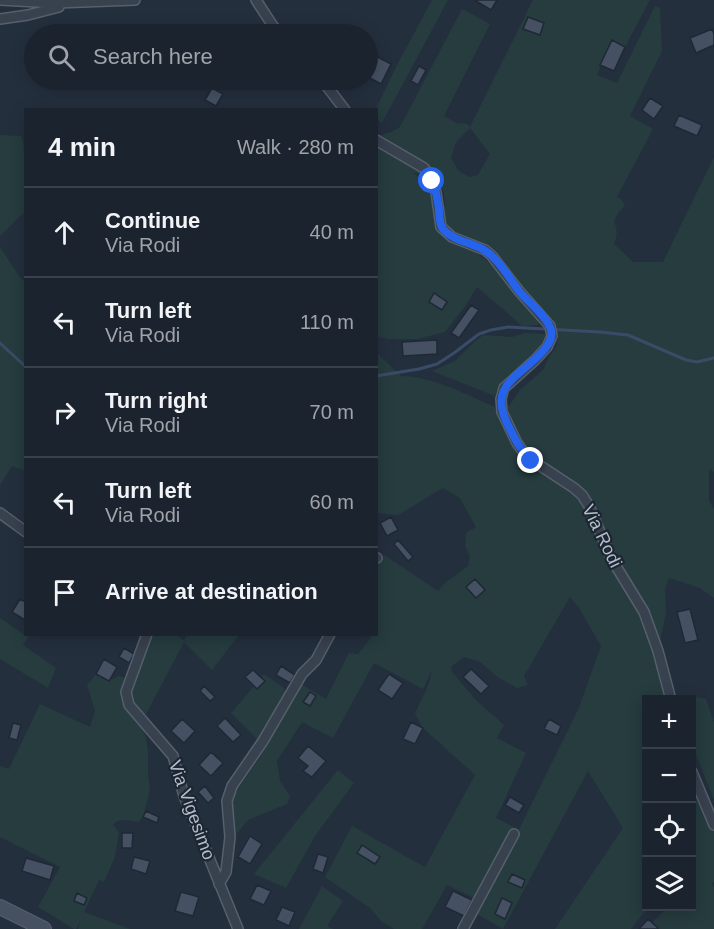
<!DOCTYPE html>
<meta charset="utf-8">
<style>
:root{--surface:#1b232e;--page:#242b36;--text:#f1f3f6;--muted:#a0a4aa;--line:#39404a}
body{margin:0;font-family:Helvetica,sans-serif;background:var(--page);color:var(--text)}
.controls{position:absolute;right:18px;bottom:18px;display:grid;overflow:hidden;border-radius:0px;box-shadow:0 3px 15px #0003}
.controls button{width:54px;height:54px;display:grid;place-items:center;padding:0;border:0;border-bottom:2px solid var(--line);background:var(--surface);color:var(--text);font:30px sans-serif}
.stop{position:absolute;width:18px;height:18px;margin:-14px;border:4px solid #2563eb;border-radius:50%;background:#fff}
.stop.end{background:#2563eb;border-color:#fff;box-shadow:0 2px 6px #0008}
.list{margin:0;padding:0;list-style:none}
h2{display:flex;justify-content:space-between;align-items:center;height:78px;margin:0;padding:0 24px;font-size:26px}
h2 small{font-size:20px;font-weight:400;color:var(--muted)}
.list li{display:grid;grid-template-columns:39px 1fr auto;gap:18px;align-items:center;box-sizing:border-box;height:90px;padding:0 24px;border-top:2px solid var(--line)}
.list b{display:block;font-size:22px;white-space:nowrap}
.list p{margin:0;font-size:20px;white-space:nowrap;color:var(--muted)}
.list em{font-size:20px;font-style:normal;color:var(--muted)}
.icon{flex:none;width:33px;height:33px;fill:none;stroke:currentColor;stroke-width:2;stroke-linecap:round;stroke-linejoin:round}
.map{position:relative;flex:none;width:714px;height:929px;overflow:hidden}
.search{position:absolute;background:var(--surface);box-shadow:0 3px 15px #0003;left:24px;top:24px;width:354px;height:66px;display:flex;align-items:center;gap:15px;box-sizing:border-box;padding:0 21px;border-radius:33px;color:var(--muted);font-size:22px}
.panel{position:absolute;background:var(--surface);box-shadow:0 3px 15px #0003;left:24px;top:108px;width:354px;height:528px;border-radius:0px}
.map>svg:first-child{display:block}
.green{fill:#263c3f;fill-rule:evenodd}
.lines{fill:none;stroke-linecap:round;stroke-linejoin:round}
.stream{stroke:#394c67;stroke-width:3}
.building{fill:#455162;stroke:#1f2835;stroke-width:1.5}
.street-casing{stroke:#565f6c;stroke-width:12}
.secondary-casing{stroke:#565f6c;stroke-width:16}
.street{stroke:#38414e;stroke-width:9}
.secondary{stroke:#465061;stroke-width:14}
.route{stroke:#2563eb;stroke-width:8}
.labels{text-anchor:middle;stroke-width:4.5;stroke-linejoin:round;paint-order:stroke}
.street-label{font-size:18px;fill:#b4bcc9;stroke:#1d2633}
</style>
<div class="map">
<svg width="714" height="929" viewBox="0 0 714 929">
<rect width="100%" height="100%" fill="#242f3e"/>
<path class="green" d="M 432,0 L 448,0 L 382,123 L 377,120 L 376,109 L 397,65 Z
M 533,0 L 650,0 L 625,47 L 611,41 L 597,75 L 617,83 L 655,6 L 660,8 L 662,51 L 630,116 L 653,129 L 617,197 L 622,200 L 625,206 L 618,213 L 614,222 C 618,230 617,236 614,244 L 633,262 L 663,262 L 714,157 L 714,472 L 709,469 L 709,501 L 714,509 L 714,598 L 700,588 L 669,578 L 665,589 L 666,613 L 658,651 L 671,699 L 646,700 L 646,906 L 648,907 L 631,929 L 555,929 L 623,828 L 588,771 L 503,929 L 477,914 L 578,710 L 601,646 L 579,608 L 570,597 L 524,676 L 528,685 L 517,688 L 499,678 L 480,662 L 464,657 L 451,667 L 452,672 L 476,700 L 504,725 L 497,738 L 526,753 L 496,818 L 514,827 L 476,899 L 447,885 L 422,929 L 394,929 L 381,921 L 370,908 L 325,877 L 352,826 L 425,867 L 475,775 L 423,728 L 415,714 C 421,699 430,686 432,670 L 423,689 L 374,663 L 333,738 L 302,722 L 277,761 L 280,781 L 290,796 L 287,804 L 248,820 L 234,837 L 231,809 L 232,800 L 236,792 L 263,752 L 301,684 L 326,699 L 349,653 L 358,654 L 373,635 L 376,634 L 377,566 L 384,555 L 438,591 L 445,583 L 468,566 L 470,556 L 465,546 L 466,533 L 476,527 L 460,498 L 443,488 L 398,515 L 377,513 L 377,348 L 378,354 L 401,376 C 434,377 465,394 495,407 L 496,411 L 509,406 L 520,390 L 543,370 L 549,357 L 555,349 L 558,339 L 556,325 L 546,316 L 520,286 L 514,275 L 495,251 L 482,243 L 467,245 L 493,266 L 518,297 L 541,321 L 537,325 L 522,326 L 477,287 L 466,305 L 445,332 L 417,339 L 388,339 L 377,337 L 377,136 C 386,133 392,133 400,127 L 462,9 L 490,24 L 444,116 L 456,123 L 467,124 L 470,127 ZM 470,128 L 490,154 L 478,175 L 469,177 L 458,170 L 451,158 L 456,142 ZM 413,173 L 435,173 L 444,193 L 445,205 L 436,212 C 432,192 430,184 413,173 Z
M 0,135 L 21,136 C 25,144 23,154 26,163 L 25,212 L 0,236 Z
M 0,247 L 20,277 L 25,282 L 26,471 L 12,466 L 0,485 Z
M 525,333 L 546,334 C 543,341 539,349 534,355 C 521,372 501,373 495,396 L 432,371 L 455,361 L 474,342 L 483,335 L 512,337 Z
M 0,618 L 28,637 L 23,645 L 56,668 L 48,688 L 0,659 Z
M 149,635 L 177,635 L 184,641 L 187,635 L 239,635 L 212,670 L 184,642 L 144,718 C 137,708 132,702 131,690 Z
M 96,674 L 108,681 L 119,676 L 125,678 L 122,695 L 123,704 L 140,725 L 146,737 L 148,751 L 148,774 L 150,790 L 143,817 L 138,822 L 126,820 L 117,821 L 113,825 L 119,832 L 115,857 L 104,882 L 99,880 L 84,912 L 130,929 L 78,929 L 80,921 L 76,929 L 74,929 L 38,907 L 60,867 L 0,837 L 0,766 L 9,769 L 40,704 L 90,727 L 95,711 L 87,685 Z
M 264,674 L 284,688 L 286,695 L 258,740 L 231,713 Z
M 680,694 L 706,699 L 714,722 L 714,800 L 694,750 L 692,739 L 692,700 L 681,699 Z
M 338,770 L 354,783 L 315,836 L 286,888 L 254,874 Z
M 692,772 L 714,825 L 714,882 L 712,883 L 714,888 L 714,929 L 646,929 L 668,907 L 692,906 Z
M 322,886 L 343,901 L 327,926 L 333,929 L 299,929 Z"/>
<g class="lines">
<path class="stream" d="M 0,343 L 26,367
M 376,376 L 419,369 L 437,364 L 454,353 L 479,334 L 491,330 L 508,327 L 600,332 L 628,335 L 686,360 L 697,362 L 714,358"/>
</g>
<path class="building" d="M 477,0 L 497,0 L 491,10 L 476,1 Z
M 528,17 L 544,23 L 540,35 L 523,29 Z
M 712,29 L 714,34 L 714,45 L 696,53 L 690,38 Z
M 612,40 L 625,47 L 614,71 L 600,65 Z
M 374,55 L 391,64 L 381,84 L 368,77 L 368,68 Z
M 419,66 L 426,70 L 418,85 L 411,81 Z
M 212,88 L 223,94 L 216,106 L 205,100 Z
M 650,98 L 663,106 L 654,119 L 642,110 Z
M 679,115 L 702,125 L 697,136 L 674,126 Z
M 434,293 L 447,302 L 442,310 L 429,302 Z
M 471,305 L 479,310 L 459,338 L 451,333 Z
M 437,340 L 437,354 L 403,356 L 402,342 Z
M 391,517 L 398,530 L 387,536 L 380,523 Z
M 398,540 L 413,557 L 408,561 L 394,544 Z
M 475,579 L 485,590 L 476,598 L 466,587 Z
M 20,599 L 26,602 L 25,620 L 12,612 Z
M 690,609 L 698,640 L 685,643 L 677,612 Z
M 124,648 L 134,654 L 129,663 L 119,657 Z
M 104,659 L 117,667 L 109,681 L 96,674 Z
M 281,666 L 295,675 L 290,683 L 276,675 Z
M 471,669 L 489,686 L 481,694 L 463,677 Z
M 253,670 L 265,681 L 257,689 L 245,677 Z
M 389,674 L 403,683 L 392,699 L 378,690 Z
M 204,686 L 215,697 L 210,701 L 200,691 Z
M 310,692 L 316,696 L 310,706 L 303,702 Z
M 225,718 L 241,735 L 233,742 L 217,726 Z
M 182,719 L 195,731 L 184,743 L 171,731 Z
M 549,719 L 561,726 L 557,735 L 544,729 Z
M 411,722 L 423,728 L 415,744 L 403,739 Z
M 13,723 L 21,725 L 17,740 L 9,738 Z
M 308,746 L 326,761 L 312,777 L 303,771 L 308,766 L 298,758 Z
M 211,752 L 223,763 L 211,776 L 199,765 Z
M 205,786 L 214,798 L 208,803 L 198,792 Z
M 510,797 L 524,805 L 519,813 L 505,805 Z
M 146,811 L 159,817 L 157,823 L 143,817 Z
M 122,833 L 133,833 L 132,848 L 122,848 Z
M 250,836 L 262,844 L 250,864 L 238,857 Z
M 362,845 L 380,857 L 375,864 L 357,853 Z
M 318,854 L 328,857 L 323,873 L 313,869 Z
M 134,857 L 150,861 L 146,874 L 131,869 Z
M 26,858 L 54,866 L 50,880 L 22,871 Z
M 512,874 L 525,880 L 522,888 L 508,882 Z
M 257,885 L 271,891 L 264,905 L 250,899 Z
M 453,891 L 472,900 L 464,916 L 445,907 Z
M 181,892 L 199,897 L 193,916 L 175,911 Z
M 77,893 L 87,898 L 84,905 L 74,901 Z
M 502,898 L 512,903 L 505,919 L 495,914 Z
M 282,907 L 295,912 L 289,926 L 276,920 Z
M 648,919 L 658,928 L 658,929 L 639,929 Z"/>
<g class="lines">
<g class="street-casing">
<path id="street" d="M 0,0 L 56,3 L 135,0
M 256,0 L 273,26 L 280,34
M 0,19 L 28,15 L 59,7
M 322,80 L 345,110
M 376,140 L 424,168 L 428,173 L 436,192 L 441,227 L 452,237 L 485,250 L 492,256 L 519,291 L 550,326 L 552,336 L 547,347 L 535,360 L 504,388 L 501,399 L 502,412 L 517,443 L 527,457 L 574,488 L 582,495 L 589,506 L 611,558 L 644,612 L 658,651 L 671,700
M 0,513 L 26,532
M 376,558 L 377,558
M 147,634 L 126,692 L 129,705 L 173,756 L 184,796 L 238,929
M 692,772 L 714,825
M 219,884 L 226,872 L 230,837 L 227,801 L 232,786 L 263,741 L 302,674 L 316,660 L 330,634
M 463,929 L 514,834"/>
</g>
<g class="secondary-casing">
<path id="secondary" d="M 0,907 L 44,929"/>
</g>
<use href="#street" class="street"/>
<use href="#secondary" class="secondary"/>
</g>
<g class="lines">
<path class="route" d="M 432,181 C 435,188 437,195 438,203 C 440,211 438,222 443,229 C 453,241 471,242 484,250 C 499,259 509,278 519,291 C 528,302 548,317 551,330 C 553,338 549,344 544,350 C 520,378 486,384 509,427 C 515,439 521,451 531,461"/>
</g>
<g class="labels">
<g class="street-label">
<text transform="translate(602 536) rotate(64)" y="6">Via Rodi</text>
<text transform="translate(192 810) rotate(70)" y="6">Via Vigesimo</text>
</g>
</g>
</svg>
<div class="controls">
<button>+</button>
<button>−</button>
<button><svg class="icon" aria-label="locate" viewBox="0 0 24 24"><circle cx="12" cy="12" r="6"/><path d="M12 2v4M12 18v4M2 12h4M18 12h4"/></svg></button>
<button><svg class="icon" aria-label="layers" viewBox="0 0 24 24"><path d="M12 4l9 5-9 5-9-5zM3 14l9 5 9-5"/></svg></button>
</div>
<div class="stop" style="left:432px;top:181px"></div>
<div class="stop end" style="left:531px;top:461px"></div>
<div class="search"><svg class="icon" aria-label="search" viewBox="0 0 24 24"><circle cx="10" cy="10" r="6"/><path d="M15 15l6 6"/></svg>Search here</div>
<section class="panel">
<h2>4 min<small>Walk · 280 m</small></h2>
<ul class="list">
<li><svg class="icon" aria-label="ahead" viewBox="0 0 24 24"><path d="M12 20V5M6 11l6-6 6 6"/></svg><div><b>Continue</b><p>Via Rodi</p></div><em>40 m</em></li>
<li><svg class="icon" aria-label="left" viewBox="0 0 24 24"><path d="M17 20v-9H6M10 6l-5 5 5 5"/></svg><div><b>Turn left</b><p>Via Rodi</p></div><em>110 m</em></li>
<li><svg class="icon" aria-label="right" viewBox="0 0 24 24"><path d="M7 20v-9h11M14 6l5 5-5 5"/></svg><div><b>Turn right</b><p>Via Rodi</p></div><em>70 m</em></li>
<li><svg class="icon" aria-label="left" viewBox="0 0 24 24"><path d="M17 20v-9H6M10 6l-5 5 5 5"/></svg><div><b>Turn left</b><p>Via Rodi</p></div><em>60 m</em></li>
<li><svg class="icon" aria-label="arrive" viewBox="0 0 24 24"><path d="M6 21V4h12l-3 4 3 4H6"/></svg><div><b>Arrive at destination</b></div></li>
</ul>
</section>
</div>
